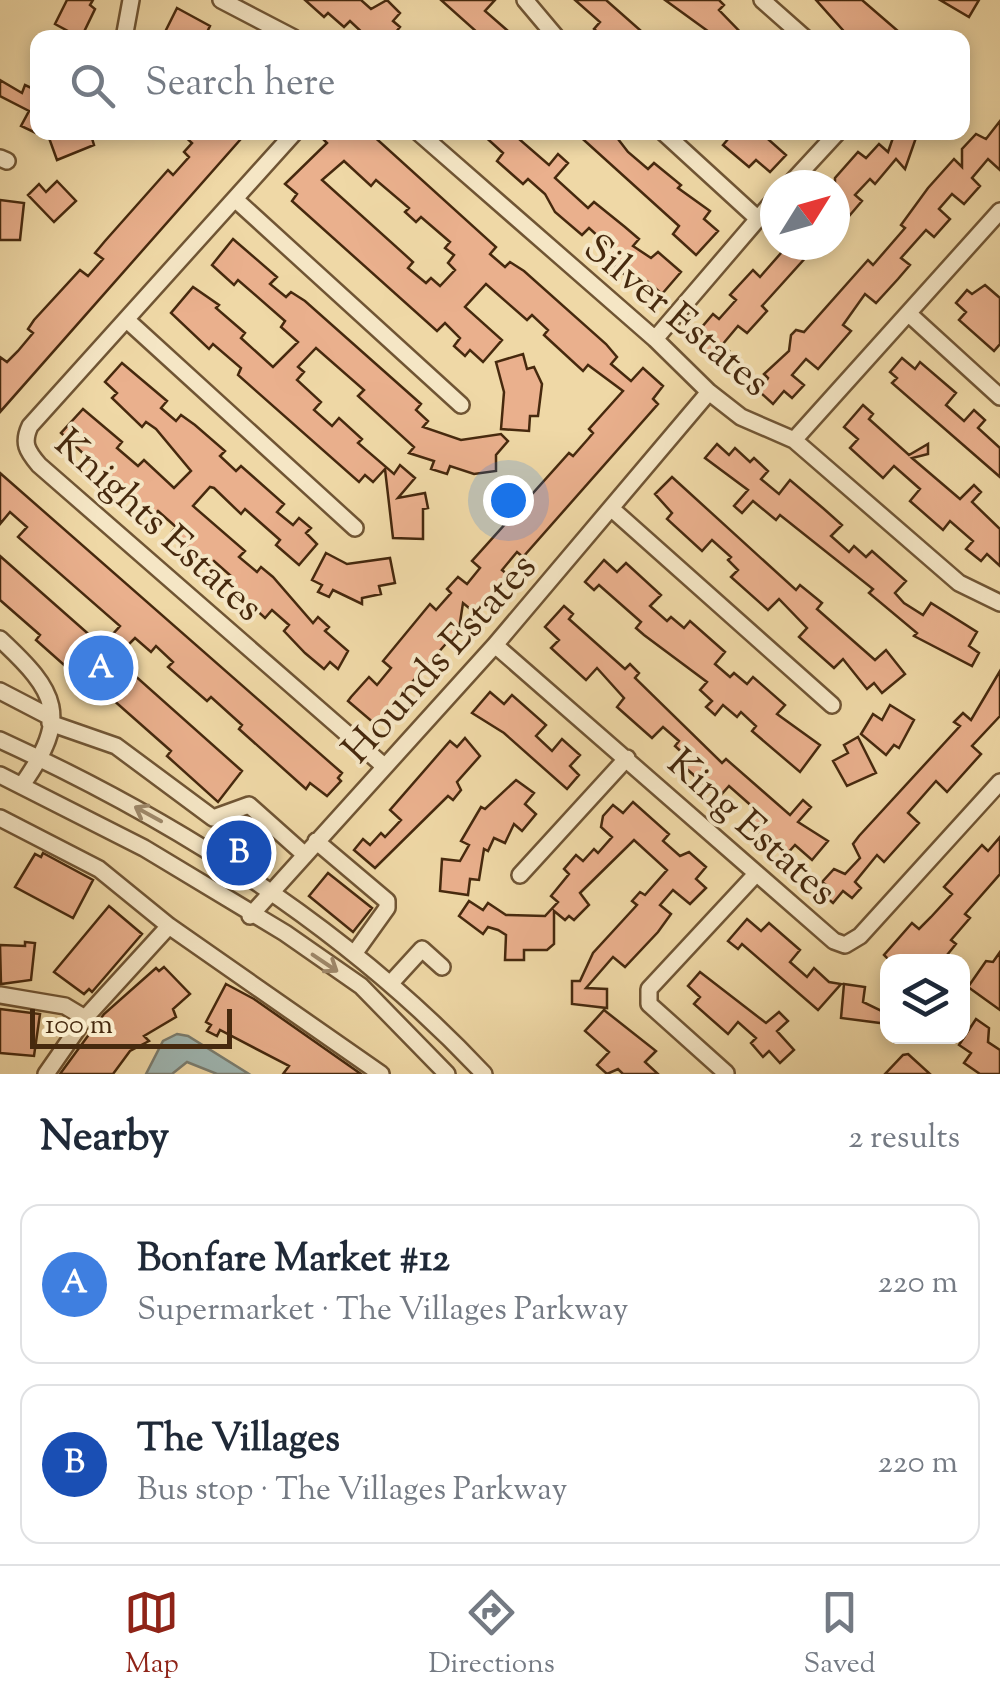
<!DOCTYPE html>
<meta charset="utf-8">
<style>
:root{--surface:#fff;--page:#f6f6f7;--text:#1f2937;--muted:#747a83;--line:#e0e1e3;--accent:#8f2418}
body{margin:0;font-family:"Sorts Mill Goudy",serif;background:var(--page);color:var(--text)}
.controls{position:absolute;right:30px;bottom:30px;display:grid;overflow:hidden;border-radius:20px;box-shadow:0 5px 15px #0003}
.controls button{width:90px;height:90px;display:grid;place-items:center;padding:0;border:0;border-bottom:2px solid var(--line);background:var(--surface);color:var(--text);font:50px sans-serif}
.compass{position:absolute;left:760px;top:170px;width:90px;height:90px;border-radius:50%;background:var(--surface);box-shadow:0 5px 15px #0003;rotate:53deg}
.scale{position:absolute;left:30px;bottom:25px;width:202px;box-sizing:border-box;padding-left:10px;border:5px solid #46290e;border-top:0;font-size:28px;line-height:35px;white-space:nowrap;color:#46290e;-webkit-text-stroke:8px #f5e6c5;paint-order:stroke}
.you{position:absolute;left:508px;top:500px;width:35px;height:35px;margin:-25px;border:8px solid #fff;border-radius:50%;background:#1a73e8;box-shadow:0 0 0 15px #1a73e833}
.badge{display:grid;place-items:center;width:65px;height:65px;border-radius:50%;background:var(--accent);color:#fff;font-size:32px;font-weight:700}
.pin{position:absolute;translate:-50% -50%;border:5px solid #fff;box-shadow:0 2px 10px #0006}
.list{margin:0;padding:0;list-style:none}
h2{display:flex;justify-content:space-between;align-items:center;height:130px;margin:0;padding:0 40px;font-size:42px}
h2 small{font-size:32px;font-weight:400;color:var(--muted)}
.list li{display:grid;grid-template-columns:65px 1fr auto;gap:30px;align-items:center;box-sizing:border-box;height:160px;margin:0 20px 20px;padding:0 20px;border:2px solid var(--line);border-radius:20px}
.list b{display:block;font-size:38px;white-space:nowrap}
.list p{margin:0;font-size:32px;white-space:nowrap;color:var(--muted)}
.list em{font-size:32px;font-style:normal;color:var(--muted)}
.icon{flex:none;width:55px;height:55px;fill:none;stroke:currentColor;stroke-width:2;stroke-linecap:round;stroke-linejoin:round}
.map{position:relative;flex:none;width:1000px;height:1074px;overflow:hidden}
.search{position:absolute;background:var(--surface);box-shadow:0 5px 15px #0003;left:30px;right:30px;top:30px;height:110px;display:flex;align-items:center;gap:25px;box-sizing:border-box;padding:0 35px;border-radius:20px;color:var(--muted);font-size:38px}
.sheet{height:490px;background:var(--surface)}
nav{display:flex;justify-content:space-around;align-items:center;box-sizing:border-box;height:140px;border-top:2px solid var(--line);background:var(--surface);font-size:28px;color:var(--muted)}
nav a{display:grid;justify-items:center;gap:5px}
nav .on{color:var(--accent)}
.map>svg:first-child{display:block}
.water{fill:#9fb7b3;stroke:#7b7e71;stroke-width:2.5}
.building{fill:#eab08d;stroke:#46290e;stroke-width:2.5;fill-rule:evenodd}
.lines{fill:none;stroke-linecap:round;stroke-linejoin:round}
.minor-casing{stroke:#705534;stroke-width:20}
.minor{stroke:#f5e6c5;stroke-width:15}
.oneway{stroke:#9e886a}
.labels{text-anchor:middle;stroke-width:8;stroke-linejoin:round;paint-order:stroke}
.street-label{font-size:40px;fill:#46290e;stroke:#f5e6c5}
</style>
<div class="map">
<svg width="1000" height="1074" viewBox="0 0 1000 1074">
<rect width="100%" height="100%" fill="#efd8a6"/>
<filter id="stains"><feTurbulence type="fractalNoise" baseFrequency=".002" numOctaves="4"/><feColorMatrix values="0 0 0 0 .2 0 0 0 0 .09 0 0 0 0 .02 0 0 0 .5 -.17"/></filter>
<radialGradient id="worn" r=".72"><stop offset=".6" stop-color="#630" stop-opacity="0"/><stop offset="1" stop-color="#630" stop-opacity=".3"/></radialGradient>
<path class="water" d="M 177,1034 L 188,1036 L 249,1074 L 217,1074 L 187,1062 L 172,1074 L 146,1074 L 163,1041 Z"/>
<path class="building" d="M 67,0 L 93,0 L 90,5 L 95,9 L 81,38 L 55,24 Z
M 305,0 L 361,0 L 371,9 L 387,0 L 400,13 L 393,21 L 400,27 L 391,38 L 368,38 L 350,21 L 344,27 L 328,13 L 324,17 Z
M 441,0 L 495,0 L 485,11 L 516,38 L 473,38 L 478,33 Z
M 575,0 L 606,0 L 649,38 L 604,38 L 594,29 L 600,22 Z
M 665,0 L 719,0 L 724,5 L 719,10 L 746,38 L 716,37 Z
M 816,0 L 862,0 L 906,38 L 850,38 Z
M 940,0 L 979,0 L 969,17 Z
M 177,8 L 210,26 L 204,38 L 162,38 Z
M 0,80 L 22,93 L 25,85 L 38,91 L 38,134 L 21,126 L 29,111 L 0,96 Z
M 1000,121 L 1000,170 L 988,159 L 972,178 L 980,186 L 964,204 L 952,194 L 939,209 L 950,219 L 934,237 L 926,230 L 901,258 L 910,265 L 898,279 L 876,303 L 865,294 L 843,325 L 851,331 L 818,369 L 806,359 L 792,375 L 804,385 L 792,398 L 784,391 L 773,404 L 760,392 L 768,378 L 764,374 L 789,351 L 791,335 L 796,330 L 804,332 L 868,260 L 873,265 L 905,228 L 901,225 L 928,188 L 954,159 L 962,167 L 962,149 L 976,134 L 986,139 Z
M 62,132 L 90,132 L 94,145 L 57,160 L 49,138 Z
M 180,132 L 247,132 L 0,412 L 0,357 L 7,362 L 18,351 L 33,333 L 28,329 L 34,320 L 80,270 L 88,276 L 103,259 L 95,253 L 105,241 L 168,170 L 173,175 L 189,157 L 184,152 L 192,143 Z
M 327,132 L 369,132 L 496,247 L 490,254 L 505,267 L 510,262 L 524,271 L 606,344 L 617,357 L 611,364 L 631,381 L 643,368 L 663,386 L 653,399 L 658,404 L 523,557 L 517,552 L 502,570 L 508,575 L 483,603 L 474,612 L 463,603 L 459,629 L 375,724 L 348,701 L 351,697 L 369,677 L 377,685 L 391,668 L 383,661 L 430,604 L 436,610 L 451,593 L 447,589 L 458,577 L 467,584 L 480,568 L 472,561 L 569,453 L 573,456 L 588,439 L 593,433 L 589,429 L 623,391 L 588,365 L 583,371 L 544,335 L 548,330 L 532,315 L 527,320 L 486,284 L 465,307 L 502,340 L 483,362 L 470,350 L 465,356 L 454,346 L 460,338 L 445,323 L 437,331 L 292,201 L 297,194 L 285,184 L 327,143 L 322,138 ZM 344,161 L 371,186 L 376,180 L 409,208 L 405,212 L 416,222 L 421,217 L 450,242 L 445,248 L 454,255 L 448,263 L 455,270 L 440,286 L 431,278 L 426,283 L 408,268 L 413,262 L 322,180 Z
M 480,132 L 511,132 L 549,165 L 558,154 L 568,163 L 555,178 L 588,208 L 594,202 L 625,227 L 639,239 L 633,246 L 651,258 L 658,252 L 681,272 L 662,294 L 648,282 L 641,289 L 601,254 L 609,246 L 589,228 L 582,235 L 555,212 L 545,194 L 528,179 L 523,184 L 497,161 L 503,153 Z
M 575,132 L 624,132 L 618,139 L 628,152 L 648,169 L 654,163 L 681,185 L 678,188 L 710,211 L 704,219 L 718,231 L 696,255 L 673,234 L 679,226 Z
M 734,132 L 760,132 L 786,155 L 770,172 L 756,160 L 749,167 L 723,145 Z
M 895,132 L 918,132 L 905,169 L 896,159 L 875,184 L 870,179 L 855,195 L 862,201 L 850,215 L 842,208 L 835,216 L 835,178 L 858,152 L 866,158 L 879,144 L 888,152 Z
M 57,181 L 76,201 L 54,222 L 28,195 L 39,184 L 46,192 Z
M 0,200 L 24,203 L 20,240 L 0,240 Z
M 233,239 L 277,277 L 270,284 L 286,297 L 291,292 L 305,301 L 421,404 L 416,410 L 428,421 L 423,427 L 461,440 L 501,434 L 508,441 L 496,455 L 496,471 L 474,474 L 450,466 L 447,474 L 431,469 L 434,461 L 409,453 L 414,447 L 358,396 L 364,390 L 316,348 L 298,367 L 304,372 L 297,380 L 321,402 L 314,410 L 332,426 L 339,418 L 362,439 L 358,443 L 394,474 L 400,465 L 415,478 L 398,498 L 425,493 L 428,508 L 423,509 L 423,539 L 393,538 L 385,469 L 373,482 L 365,475 L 359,482 L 238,375 L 241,368 L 213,344 L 209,349 L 171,313 L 193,287 L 219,305 L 216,308 L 245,333 L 241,338 L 273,367 L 298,342 L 281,327 L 285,321 L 238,280 L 234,285 L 212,265 Z
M 788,245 L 817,245 L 762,306 L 767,311 L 747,333 L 738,326 L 722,345 L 729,351 L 717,365 L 690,341 L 713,314 L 719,319 L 736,300 L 730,295 L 753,270 L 760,277 Z
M 985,285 L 1000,298 L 1000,344 L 994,351 L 959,320 L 966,312 L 956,303 L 967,290 L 972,294 Z
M 523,354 L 527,369 L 534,367 L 542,384 L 538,416 L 530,416 L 529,431 L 501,429 L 504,392 L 496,362 Z
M 902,358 L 915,369 L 920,362 L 956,393 L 946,405 L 964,421 L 974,410 L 985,420 L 978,428 L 1000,448 L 1000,477 L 892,383 L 897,378 L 890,372 Z
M 122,363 L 167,401 L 161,408 L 176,421 L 181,415 L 195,425 L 225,451 L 220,456 L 236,471 L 241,466 L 284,504 L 277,512 L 293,525 L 299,518 L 311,528 L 306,533 L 317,544 L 299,565 L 276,545 L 280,540 L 245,509 L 241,514 L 214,488 L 210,487 L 193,506 L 245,551 L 239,557 L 257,572 L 261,567 L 273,577 L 313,623 L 318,617 L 329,627 L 325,631 L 348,651 L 338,669 L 330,662 L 324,669 L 305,653 L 284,631 L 289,625 L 272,610 L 265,618 L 240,595 L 228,582 L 232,577 L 214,561 L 209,567 L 172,532 L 176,527 L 158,511 L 152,517 L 61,433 L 83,409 L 122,442 L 117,448 L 138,466 L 144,460 L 174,488 L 191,471 L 156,429 L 146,422 L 142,427 L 112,398 L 117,393 L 105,382 Z
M 863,405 L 873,414 L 869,419 L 909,455 L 928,444 L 928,454 L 912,458 L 960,499 L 974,485 L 981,492 L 972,502 L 1000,529 L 1000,566 L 987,554 L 981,561 L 966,549 L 973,541 L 950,521 L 943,530 L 910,501 L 920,489 L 894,466 L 883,478 L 850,448 L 858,439 L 844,427 Z
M 717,444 L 729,455 L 735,448 L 750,462 L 754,458 L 768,471 L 761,479 L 779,494 L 790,480 L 824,509 L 842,525 L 831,536 L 849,552 L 854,546 L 866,557 L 872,551 L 906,581 L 895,593 L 904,603 L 923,615 L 931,603 L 977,632 L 969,646 L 979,653 L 972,666 L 914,636 L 917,633 L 869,593 L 873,589 L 780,515 L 776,520 L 753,501 L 742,513 L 734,506 L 748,490 L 705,458 Z
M 0,473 L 342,773 L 338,778 L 341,781 L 327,796 L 310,783 L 306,789 L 239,729 L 242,725 L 211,697 L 207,701 L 168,667 L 173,662 L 156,646 L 151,652 L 135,638 L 115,658 L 242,771 L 218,802 L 167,756 L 171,751 L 85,675 L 81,680 L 36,640 L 40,635 L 0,600 L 0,556 L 102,646 L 120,626 L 18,537 L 27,527 L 10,512 L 0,524 Z
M 672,477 L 796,590 L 800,585 L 822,603 L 817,609 L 875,660 L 886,650 L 905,674 L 882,693 L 874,683 L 867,689 L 843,659 L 834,668 L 799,637 L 807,628 L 779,599 L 768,610 L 731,577 L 738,570 L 728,560 L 731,557 L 712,540 L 702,551 L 667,519 L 672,513 L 655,494 Z
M 326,553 L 347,564 L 390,558 L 395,583 L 379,586 L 381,594 L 362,598 L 362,604 L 333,590 L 329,597 L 318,592 L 322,585 L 312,580 Z
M 604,560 L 617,572 L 626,563 L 661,595 L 650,606 L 667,621 L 671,617 L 684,628 L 690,621 L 725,652 L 715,664 L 730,677 L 734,673 L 747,684 L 753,677 L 785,705 L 777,714 L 820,745 L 800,772 L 752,731 L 756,726 L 741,712 L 737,717 L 723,705 L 715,715 L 706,707 L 712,701 L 700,690 L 707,682 L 644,635 L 636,628 L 641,622 L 599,585 L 594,590 L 585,582 Z
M 564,606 L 573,614 L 569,619 L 625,669 L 630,664 L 639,673 L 635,678 L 722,763 L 726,759 L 790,815 L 803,800 L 811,807 L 798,822 L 828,841 L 812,860 L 795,845 L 785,856 L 745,821 L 755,809 L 729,786 L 719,797 L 681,764 L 687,757 L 675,746 L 679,741 L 663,727 L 652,738 L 617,707 L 624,698 L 597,668 L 586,680 L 551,648 L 559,640 L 545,627 Z
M 1000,671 L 1000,716 L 972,746 L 981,754 L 947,792 L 936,781 L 908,813 L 919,823 L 884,862 L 877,855 L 855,882 L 861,888 L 852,898 L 843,891 L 833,903 L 820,892 L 826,885 L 822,882 L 834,869 L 845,874 L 860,858 L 853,844 L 859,836 L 960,726 L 954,722 L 963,713 L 971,720 Z
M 490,692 L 504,704 L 512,695 L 546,725 L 536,736 L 552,751 L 562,739 L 580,755 L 570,766 L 579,775 L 567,789 L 504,733 L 472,713 Z
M 890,705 L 914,720 L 899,748 L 894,745 L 886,755 L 861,734 L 873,714 L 882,720 Z
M 858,737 L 876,773 L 847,786 L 833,761 L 848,753 L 844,745 Z
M 465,738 L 480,756 L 457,782 L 461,790 L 453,800 L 448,796 L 375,868 L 354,850 L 363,839 L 370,845 L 381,833 L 385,837 L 401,820 L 390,810 L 450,741 L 457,747 Z
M 516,780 L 534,793 L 525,804 L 536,814 L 522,831 L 514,824 L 505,843 L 494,838 L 488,851 L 484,849 L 479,880 L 470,879 L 468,895 L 440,891 L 442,859 L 460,861 L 469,845 L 461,841 L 481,807 L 485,809 Z
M 633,802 L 669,834 L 663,841 L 680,856 L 689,852 L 706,867 L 696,879 L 706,888 L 690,904 L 673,890 L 660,905 L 671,914 L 658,932 L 625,967 L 613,957 L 586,988 L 607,989 L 607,1008 L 572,1004 L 572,981 L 580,981 L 593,953 L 637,905 L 632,901 L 640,892 L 645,895 L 667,870 L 634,840 L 580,893 L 589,905 L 574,920 L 569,916 L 565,920 L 554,911 L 554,944 L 547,950 L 524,950 L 524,960 L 505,960 L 506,935 L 498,930 L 488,927 L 483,934 L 459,916 L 469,901 L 483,910 L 488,903 L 506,915 L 545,916 L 558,902 L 551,896 L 569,874 L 564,869 L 576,855 L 583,861 L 594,849 L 598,853 L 612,837 L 601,827 L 603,816 L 613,805 L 623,813 Z
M 1000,837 L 1000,874 L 965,914 L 970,918 L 951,940 L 956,944 L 947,955 L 931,962 L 891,962 L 884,955 L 912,923 L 919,929 L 931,917 L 952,894 L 944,887 L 982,845 L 988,851 Z
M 43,853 L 93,880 L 73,918 L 15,887 L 35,854 L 41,857 Z
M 328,873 L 372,908 L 353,932 L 309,896 Z
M 109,906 L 142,934 L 92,992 L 89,989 L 84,994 L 54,972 Z
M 747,919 L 761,931 L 769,923 L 800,950 L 790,962 L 807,977 L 814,968 L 829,982 L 841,984 L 818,1010 L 742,944 L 738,949 L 728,941 Z
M 25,942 L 35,943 L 31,980 L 1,984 L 0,945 L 25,946 Z
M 1000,952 L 1000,1010 L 968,987 L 986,961 L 993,962 Z
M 164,967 L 190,994 L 173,1009 L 176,1017 L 144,1036 L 149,1041 L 130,1051 L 113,1074 L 60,1074 L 104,1014 L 156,968 L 159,971 Z
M 700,972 L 766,1023 L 779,1012 L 788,1021 L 777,1031 L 794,1050 L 780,1063 L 769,1051 L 763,1057 L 751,1043 L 756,1038 L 738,1022 L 728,1034 L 694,1004 L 700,997 L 688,986 Z
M 226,984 L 254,999 L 361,1074 L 283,1074 L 289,1066 L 220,1030 L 217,1036 L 207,1031 L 211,1025 L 206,1022 Z
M 844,984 L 865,987 L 863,1002 L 888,1014 L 888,1024 L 841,1018 Z
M 0,1009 L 40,1014 L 34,1056 L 0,1053 Z
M 604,1010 L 656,1051 L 645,1062 L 658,1074 L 623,1074 L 618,1069 L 607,1074 L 597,1065 L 609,1052 L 585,1031 Z
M 976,1019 L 989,1028 L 988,1042 L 1000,1050 L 1000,1074 L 980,1074 L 964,1063 L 971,1053 L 959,1045 Z
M 908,1054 L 930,1074 L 885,1074 L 903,1055 Z"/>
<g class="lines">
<g class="minor-casing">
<path id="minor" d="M 221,0 L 294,38
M 525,0 L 557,38
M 762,0 L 805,38
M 124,38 L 131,0
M 295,132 L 30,426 C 22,443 27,451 39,465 L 384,766
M 418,132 L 655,339 L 709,392 L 741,417 L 794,440 L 959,583 L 1000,603
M 663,132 L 757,218
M 0,158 L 7,161
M 789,185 L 838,132
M 236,200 L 461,405
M 909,314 L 1000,397
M 128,321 L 355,528
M 655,339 L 775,199
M 794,440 L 1000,211
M 613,510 L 832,705
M 0,639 C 57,692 71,716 22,785
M 495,645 L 834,941 L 845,945 L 860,936 L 1000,782
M 0,691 L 50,717
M 50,723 L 116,746 L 213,818 L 249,805 L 304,854
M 0,740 C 179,822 349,930 484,1074
M 0,775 L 144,848 L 285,933 L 361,986 L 447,1074
M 0,818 L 99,869 L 169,926 L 381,1074
M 316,841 L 387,901 L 387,908 L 354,954
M 520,875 L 627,758
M 250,916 L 495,645 L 709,392
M 390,984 L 422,949 L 442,967
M 0,995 L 65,1006 L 85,1018
M 726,1073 L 649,1004 L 649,989 L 756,874
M 46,1074 L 85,1018 L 169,926"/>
</g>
<use href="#minor" class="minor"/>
</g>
<defs><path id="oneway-shaft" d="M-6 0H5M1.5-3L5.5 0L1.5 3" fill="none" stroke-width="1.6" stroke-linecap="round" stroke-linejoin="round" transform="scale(2.5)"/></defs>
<g class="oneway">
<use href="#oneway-shaft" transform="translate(148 814) rotate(-151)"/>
<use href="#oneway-shaft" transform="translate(325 963) rotate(34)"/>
</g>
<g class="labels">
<g class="street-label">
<text transform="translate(678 314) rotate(40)" y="14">Silver Estates</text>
<text transform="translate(160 524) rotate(42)" y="14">Knights Estates</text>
<text transform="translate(438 657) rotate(-48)" y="14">Hounds Estates</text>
<text transform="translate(753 826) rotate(42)" y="14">King Estates</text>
</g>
</g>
<rect width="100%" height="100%" filter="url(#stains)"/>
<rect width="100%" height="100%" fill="url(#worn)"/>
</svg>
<div class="controls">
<button><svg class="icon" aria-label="layers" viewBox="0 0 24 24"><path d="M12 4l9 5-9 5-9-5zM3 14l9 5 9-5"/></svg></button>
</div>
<svg class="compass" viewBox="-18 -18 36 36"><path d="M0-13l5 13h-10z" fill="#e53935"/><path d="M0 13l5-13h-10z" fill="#747a83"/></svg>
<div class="scale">100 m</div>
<div class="you"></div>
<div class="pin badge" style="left:101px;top:668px;background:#3f7fe0">A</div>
<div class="pin badge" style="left:239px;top:853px;background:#1a4fb4">B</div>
<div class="search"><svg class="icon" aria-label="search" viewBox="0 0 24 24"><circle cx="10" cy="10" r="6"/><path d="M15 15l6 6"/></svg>Search here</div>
</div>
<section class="sheet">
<h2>Nearby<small>2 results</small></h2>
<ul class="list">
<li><span class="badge" style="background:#3f7fe0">A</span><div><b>Bonfare Market #12</b><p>Supermarket · The Villages Parkway</p></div><em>220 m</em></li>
<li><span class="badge" style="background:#1a4fb4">B</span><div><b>The Villages</b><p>Bus stop · The Villages Parkway</p></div><em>220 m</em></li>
</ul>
</section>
<nav>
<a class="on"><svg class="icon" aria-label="map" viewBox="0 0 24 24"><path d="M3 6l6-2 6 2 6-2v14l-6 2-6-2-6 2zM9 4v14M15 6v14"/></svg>Map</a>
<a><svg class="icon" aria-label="directions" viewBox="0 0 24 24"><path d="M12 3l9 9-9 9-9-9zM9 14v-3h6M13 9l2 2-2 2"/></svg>Directions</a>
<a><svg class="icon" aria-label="saved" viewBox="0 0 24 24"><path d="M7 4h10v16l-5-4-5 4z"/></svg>Saved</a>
</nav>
